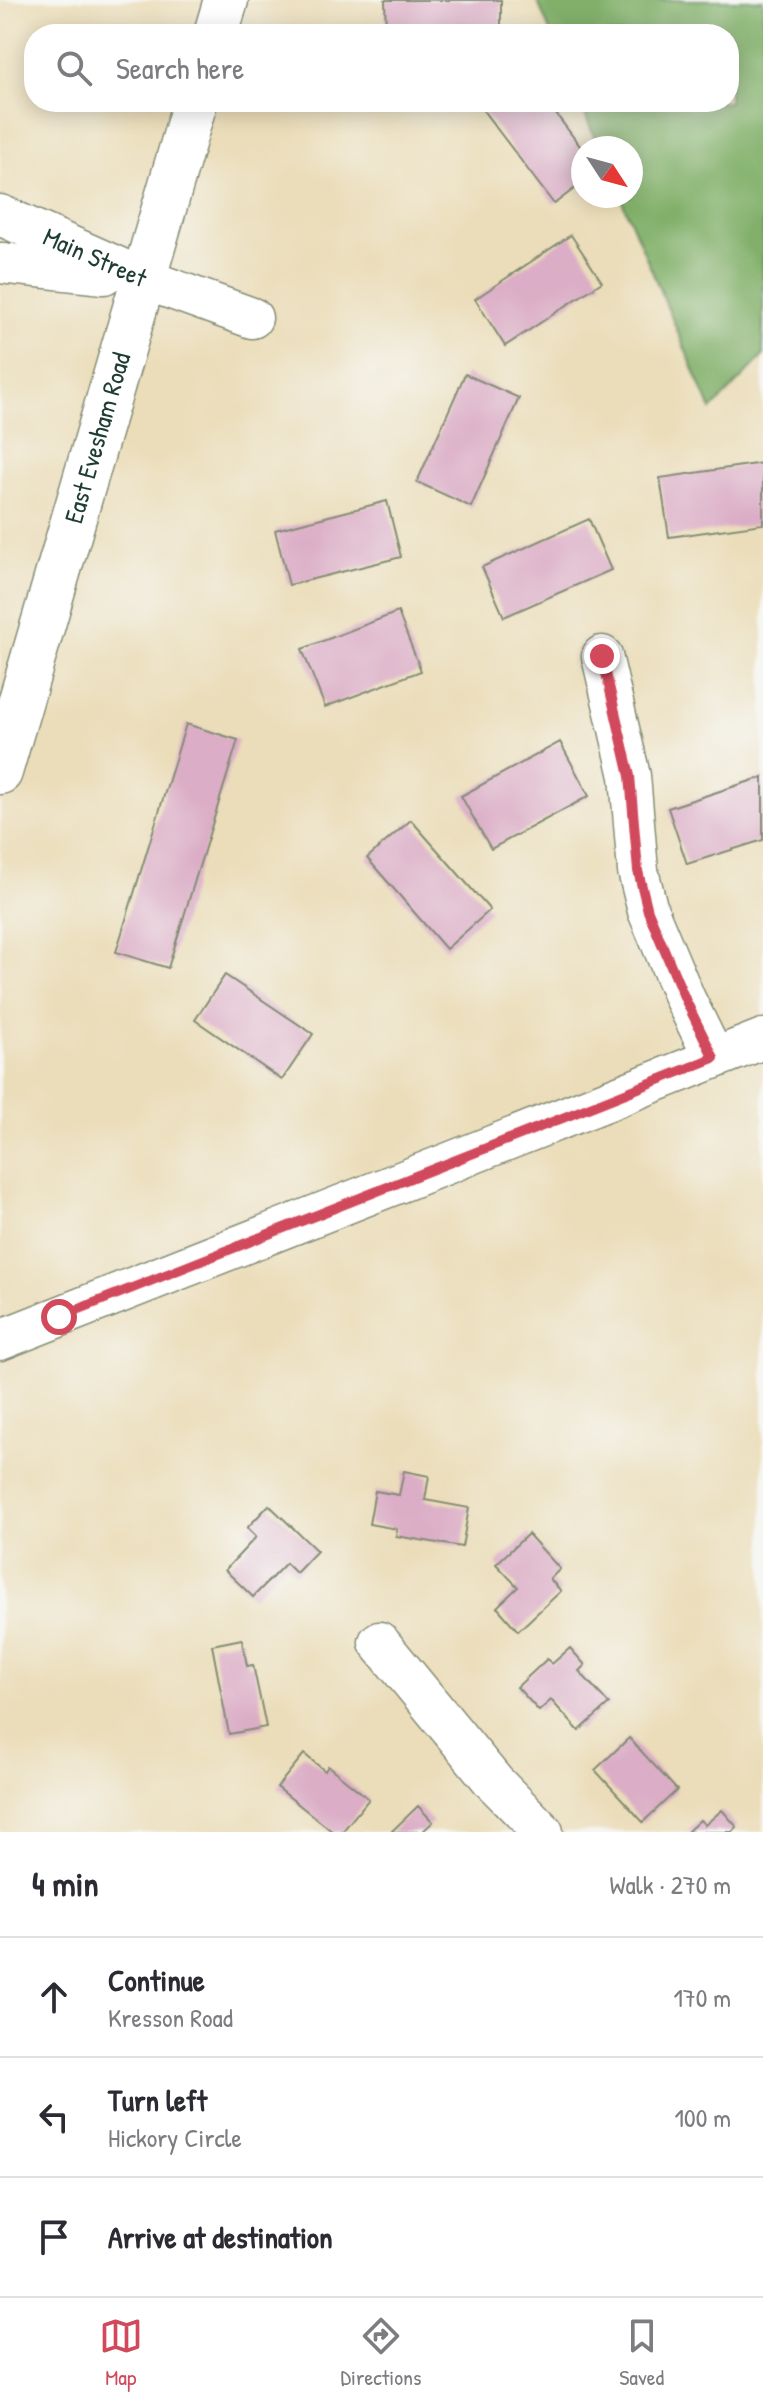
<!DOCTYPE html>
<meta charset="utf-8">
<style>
:root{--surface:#fff;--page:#f2f2f3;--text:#2b2b33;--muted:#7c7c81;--line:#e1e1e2;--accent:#d1495b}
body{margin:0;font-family:"Patrick Hand",sans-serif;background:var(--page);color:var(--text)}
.compass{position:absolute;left:571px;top:136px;width:72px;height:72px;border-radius:50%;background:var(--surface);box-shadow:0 4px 20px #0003;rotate:126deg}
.stop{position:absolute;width:24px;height:24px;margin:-18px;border:6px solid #d1495b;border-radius:50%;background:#fff}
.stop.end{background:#d1495b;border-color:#fff;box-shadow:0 2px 8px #0008}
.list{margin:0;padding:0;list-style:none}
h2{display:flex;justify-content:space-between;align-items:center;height:104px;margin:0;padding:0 32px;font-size:34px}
h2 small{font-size:26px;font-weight:400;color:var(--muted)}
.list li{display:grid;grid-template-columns:52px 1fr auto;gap:24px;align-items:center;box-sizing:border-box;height:120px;padding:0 32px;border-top:2px solid var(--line)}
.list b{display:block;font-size:30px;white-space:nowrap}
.list p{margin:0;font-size:26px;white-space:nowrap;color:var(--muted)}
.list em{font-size:26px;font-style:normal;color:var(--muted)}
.icon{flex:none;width:44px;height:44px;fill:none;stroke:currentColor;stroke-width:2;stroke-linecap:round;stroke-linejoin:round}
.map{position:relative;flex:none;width:763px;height:1832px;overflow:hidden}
.search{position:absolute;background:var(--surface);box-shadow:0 4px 20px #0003;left:24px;right:24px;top:24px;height:88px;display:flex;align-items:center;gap:20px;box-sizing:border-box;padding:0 28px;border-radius:32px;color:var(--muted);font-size:30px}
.sheet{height:464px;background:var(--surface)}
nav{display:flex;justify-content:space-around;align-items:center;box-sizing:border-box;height:112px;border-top:2px solid var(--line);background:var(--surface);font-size:22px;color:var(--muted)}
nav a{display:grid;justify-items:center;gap:4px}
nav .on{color:var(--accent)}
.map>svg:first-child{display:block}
.forest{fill:#82b06a;stroke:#50764f;stroke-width:2}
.building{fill:#dbadc6}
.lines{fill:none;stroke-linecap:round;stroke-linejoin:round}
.minor-casing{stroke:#858d76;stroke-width:43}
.major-casing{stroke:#858d76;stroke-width:47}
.minor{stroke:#fff;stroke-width:40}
.major{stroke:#fff;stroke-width:44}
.route{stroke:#d1495b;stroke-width:10}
.labels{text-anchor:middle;stroke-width:7;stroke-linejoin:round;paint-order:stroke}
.street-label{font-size:26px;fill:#1f3d34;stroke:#f6f6f2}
</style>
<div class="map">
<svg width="763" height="1832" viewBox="0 0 763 1832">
<rect width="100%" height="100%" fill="#f6f6f2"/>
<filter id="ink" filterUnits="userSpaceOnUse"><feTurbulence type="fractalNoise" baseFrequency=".0125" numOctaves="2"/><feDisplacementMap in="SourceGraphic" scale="16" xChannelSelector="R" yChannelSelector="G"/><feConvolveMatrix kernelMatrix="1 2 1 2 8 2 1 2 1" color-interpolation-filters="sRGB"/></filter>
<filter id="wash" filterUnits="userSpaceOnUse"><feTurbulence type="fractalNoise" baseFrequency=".006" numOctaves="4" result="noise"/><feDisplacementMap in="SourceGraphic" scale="32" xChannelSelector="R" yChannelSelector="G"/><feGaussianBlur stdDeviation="1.8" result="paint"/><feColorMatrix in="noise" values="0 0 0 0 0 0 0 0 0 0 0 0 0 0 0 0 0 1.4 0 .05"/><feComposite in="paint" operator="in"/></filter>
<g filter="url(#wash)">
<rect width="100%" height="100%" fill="#ebddb9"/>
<path class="forest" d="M 537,0 L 763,0 L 763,356 L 711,410 L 620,196 L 631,196 L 631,148 L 599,148 L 580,102 L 729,102 L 729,34 L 551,34 Z"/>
<g id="blocks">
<path class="building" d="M 385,0 L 501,0 L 501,34 L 386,34 Z
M 492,102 L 547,102 L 583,150 L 583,182 L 554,204 L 482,109 Z
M 571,235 L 602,282 L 505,346 L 475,299 Z
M 465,374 L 519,398 L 471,507 L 417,482 Z
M 763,463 L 763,524 L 669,537 L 660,478 Z
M 387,501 L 401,557 L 289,585 L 275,530 Z
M 589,519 L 611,570 L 504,617 L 482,567 Z
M 398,612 L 421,671 L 325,707 L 302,649 Z
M 186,724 L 238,740 L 168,968 L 116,952 Z
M 560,742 L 589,796 L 491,849 L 461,796 Z
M 763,777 L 763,840 L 687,864 L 668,808 Z
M 411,820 L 490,910 L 446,949 L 367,858 Z
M 225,975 L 313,1034 L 282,1080 L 195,1020 Z
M 404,1471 L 429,1476 L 425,1500 L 469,1508 L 462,1547 L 396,1536 L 397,1529 L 369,1524 L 375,1491 L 399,1495 Z
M 269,1505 L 317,1551 L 296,1573 L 286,1563 L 253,1597 L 225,1570 L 256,1537 L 247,1528 Z
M 528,1534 L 560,1569 L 550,1579 L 561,1591 L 518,1631 L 497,1607 L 518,1587 L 496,1564 Z
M 242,1639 L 247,1666 L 253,1665 L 266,1727 L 229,1734 L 212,1645 Z
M 570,1648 L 585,1665 L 579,1671 L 609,1704 L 579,1731 L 551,1700 L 539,1711 L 517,1687 L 547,1659 L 552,1664 Z
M 629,1738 L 677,1790 L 643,1822 L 595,1770 Z
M 304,1754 L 325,1771 L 328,1766 L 369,1799 L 342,1832 L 333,1832 L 277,1787 Z
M 418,1806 L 433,1822 L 422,1832 L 391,1832 Z
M 722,1810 L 737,1827 L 732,1832 L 687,1832 L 700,1820 L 705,1825 Z"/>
</g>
</g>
<g filter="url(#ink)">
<use href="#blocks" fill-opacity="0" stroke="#858d76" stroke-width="2"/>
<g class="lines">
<g class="minor-casing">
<g id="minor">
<path id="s1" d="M 0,215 L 144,279 L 252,318"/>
<path d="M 0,263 L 104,274"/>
<path d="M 602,656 L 630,776 L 638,871 L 648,911 L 685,999 L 714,1058"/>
<path d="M 0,1340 L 763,1039"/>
<path d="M 379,1642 L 494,1782 L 543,1832"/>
</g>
</g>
<g class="major-casing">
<g id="major">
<path d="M 216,34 L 226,0"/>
<path id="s2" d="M 0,772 L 195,102"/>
</g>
</g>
<use href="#minor" class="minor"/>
<use href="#major" class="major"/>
</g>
</g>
<g class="lines" filter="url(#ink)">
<path class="route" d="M 59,1317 L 714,1058 L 685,999 L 648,911 L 638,871 L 630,776 L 602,656"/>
</g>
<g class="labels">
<g class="street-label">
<text dy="9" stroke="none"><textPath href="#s1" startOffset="104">Main Street</textPath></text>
<text dy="9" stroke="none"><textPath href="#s2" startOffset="348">East Evesham Road</textPath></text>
</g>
</g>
</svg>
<svg class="compass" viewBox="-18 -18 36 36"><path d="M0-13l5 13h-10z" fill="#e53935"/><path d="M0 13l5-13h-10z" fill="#7c7c81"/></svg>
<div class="stop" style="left:59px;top:1317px"></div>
<div class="stop end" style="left:602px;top:656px"></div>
<div class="search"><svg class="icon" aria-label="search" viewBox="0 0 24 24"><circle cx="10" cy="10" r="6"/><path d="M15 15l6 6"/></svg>Search here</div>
</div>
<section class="sheet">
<h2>4 min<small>Walk · 270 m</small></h2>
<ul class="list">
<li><svg class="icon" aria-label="ahead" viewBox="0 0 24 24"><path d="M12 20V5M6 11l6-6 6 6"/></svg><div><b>Continue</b><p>Kresson Road</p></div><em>170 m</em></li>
<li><svg class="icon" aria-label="left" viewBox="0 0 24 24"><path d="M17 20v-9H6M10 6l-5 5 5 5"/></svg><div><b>Turn left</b><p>Hickory Circle</p></div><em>100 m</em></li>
<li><svg class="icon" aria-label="arrive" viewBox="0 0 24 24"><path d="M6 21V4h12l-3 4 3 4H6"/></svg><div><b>Arrive at destination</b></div></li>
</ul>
</section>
<nav>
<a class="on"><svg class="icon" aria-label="map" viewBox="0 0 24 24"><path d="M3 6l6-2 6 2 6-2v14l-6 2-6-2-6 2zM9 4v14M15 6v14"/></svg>Map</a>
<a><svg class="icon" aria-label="directions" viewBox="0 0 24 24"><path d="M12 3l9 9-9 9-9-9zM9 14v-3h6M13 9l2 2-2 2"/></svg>Directions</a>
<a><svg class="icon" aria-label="saved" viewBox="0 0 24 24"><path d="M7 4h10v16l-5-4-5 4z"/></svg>Saved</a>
</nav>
